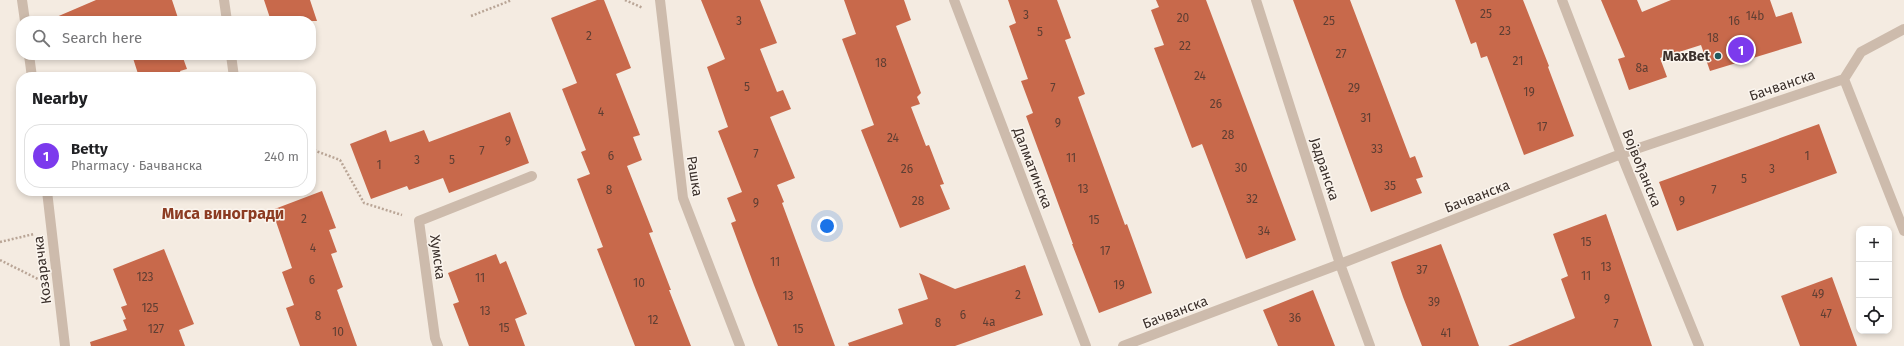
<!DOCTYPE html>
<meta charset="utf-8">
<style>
:root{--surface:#fff;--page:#f6f6f6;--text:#202124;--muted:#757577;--line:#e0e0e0;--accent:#7c3aed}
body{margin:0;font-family:"Fira Sans",sans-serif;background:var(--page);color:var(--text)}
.controls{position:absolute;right:12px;bottom:12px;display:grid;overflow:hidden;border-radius:8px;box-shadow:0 2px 6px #0003}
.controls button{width:36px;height:36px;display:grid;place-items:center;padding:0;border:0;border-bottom:1px solid var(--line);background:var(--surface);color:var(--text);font:20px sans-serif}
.you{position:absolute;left:827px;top:226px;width:14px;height:14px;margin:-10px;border:3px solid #fff;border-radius:50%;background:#1a73e8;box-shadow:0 0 0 6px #1a73e833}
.badge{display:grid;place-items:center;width:26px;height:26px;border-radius:50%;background:var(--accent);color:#fff;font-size:13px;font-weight:700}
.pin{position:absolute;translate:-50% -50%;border:2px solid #fff;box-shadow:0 1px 4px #0006}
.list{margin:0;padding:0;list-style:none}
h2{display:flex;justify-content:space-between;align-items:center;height:52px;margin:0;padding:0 16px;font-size:17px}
h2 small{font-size:13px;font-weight:400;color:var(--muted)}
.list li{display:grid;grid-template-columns:26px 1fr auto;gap:12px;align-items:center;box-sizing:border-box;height:64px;margin:0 8px 8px;padding:0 8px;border:1px solid var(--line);border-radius:16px}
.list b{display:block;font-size:15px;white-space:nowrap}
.list p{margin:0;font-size:13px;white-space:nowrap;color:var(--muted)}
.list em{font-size:13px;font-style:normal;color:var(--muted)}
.icon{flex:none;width:22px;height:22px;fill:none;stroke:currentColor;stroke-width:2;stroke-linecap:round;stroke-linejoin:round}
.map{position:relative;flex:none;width:1904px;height:346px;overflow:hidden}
.search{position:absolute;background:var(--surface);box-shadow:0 2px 6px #0003;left:16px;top:16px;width:300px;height:44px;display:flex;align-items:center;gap:10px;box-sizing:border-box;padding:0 14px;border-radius:16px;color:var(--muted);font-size:15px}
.panel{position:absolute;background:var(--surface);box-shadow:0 2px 6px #0003;left:16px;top:72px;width:300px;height:124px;border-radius:16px}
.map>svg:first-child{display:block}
.building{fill:#c8694b}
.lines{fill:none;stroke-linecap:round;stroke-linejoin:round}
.path{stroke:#b9a596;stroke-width:2.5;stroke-dasharray:2 2;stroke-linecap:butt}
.minor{stroke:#cdbbac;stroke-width:10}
.poi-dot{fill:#1f5a5e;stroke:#fbf5ee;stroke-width:1.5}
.labels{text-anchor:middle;stroke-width:3;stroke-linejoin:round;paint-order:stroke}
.number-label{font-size:12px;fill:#5e3e33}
.poi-label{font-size:14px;font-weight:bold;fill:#3b302b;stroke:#fbf5ee;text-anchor:end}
.street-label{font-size:14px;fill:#3b302b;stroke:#fbf5ee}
.quarter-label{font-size:16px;font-weight:bold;fill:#8c3b22;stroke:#fbf5ee}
</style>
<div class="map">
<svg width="1904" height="346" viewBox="0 0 1904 346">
<rect width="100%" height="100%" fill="#f4ebe1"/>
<path class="building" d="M 96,0 L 172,0 L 179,21 L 47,21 Z
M 264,0 L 310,0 L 317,21 L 271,21 Z
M 597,0 L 604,0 L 631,68 L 616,74 L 640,135 L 633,137 L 642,160 L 627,166 L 653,232 L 649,233 L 671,290 L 669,290 L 691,346 L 635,346 L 597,249 L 603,247 L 577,179 L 590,174 L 581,152 L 586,150 L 562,89 L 577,83 L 551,18 Z
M 701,0 L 760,0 L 777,43 L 760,49 L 777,92 L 783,90 L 791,109 L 770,117 L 795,178 L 777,185 L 784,202 L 782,203 L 835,346 L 778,346 L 754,285 L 731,223 L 736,221 L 727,198 L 742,192 L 718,131 L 728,127 L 707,67 L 725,59 Z
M 844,0 L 904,0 L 911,20 L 896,26 L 921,93 L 917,97 L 920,104 L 911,107 L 926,146 L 929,145 L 944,184 L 940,185 L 950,209 L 900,228 L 861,130 L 874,125 L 842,39 L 856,34 Z
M 1008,0 L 1057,0 L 1071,38 L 1065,40 L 1085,94 L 1078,97 L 1125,225 L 1127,224 L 1152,293 L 1099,313 L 1072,244 L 1073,244 L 1026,116 L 1033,113 L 1021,81 L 1028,79 L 1009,26 L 1016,23 Z
M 1156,0 L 1206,0 L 1296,240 L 1246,259 L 1202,144 L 1192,148 L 1154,48 L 1164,45 L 1151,10 L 1159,7 Z
M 1293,0 L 1350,0 L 1410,158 L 1415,156 L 1423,177 L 1416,179 L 1422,193 L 1371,212 Z
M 1455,0 L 1523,0 L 1549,66 L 1548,67 L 1574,136 L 1524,155 L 1487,56 L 1481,58 L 1476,42 L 1471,44 Z
M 1601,0 L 1637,0 L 1642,12 L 1671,0 L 1770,0 L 1776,17 L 1792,12 L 1802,43 L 1710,71 L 1701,45 L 1660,58 L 1667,77 L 1629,90 L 1618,59 L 1625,57 Z
M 132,55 L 182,55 L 187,69 L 180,71 L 182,77 L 139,77 Z
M 510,112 L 529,163 L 449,193 L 443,178 L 409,190 L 407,186 L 371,199 L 350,144 L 386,130 L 390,142 L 424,130 L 429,142 Z
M 1819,124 L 1837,173 L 1677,231 L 1659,182 Z
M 322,191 L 336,228 L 329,230 L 337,252 L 331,254 L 343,287 L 337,290 L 357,346 L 300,346 L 286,308 L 294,305 L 282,272 L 292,268 L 272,210 Z
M 1606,214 L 1652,346 L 1508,346 L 1575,318 L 1561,279 L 1568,276 L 1553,234 Z
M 1441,244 L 1460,294 L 1479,346 L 1422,346 L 1403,297 L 1391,262 Z
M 164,249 L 194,324 L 179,330 L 185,346 L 91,346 L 90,342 L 127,330 L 123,320 L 126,319 L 121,307 L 127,305 L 113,269 Z
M 496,254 L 500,264 L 506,261 L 527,314 L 515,319 L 525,346 L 469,346 L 453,304 L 459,302 L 448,273 Z
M 1025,265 L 1043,315 L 955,346 L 849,346 L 848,343 L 903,324 L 898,309 L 928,299 L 919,273 L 955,289 Z
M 1832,277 L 1857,346 L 1800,346 L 1781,296 Z
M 1313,290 L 1335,346 L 1278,346 L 1263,310 Z"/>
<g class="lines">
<path class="path" d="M 625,0 L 643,8
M 471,16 L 512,0
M 311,147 L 316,151 L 340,160 L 364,203 L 402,215
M 0,242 L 34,234
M 0,260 L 38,279"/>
<path class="minor" d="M 22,0 L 25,21
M 224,0 L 227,21
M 660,0 L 683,198 L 740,346
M 954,0 L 1086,346
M 1256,0 L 1340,264 L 1370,346
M 1562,0 L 1621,154 L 1699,346
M 29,55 L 32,77
M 231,55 L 234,77
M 1844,79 L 1904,231
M 1844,79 L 1861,52 L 1904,29
M 47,191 L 65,346
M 438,346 L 435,338 L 419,221 L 532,176
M 1123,346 L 1340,264 L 1621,154 L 1844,79"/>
</g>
<circle class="poi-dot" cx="1718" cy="56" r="4"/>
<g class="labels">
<g class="number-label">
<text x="1486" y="18">25</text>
<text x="1026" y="19">3</text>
<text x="1755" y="20">14b</text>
<text x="1183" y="22">20</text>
<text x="739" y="25">3</text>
<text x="1329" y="25">25</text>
<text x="1734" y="25">16</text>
<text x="1505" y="35">23</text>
<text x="1040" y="36">5</text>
<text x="589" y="40">2</text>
<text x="1713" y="42">18</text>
<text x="1185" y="50">22</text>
<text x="1341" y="58">27</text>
<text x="1518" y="65">21</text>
<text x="881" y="67">18</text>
<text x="1642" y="72">8a</text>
<text x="1200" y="80">24</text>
<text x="747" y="91">5</text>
<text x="1053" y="92">7</text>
<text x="1354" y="92">29</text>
<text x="1529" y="96">19</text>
<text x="1216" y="108">26</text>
<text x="601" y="116">4</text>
<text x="1366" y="122">31</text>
<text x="1058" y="127">9</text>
<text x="1542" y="131">17</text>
<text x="1228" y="139">28</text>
<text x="893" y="142">24</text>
<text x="508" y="145">9</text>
<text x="1377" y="153">33</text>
<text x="482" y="155">7</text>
<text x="756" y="158">7</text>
<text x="611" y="160">6</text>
<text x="1807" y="160">1</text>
<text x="1071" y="162">11</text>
<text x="417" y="164">3</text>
<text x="452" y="164">5</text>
<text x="379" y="169">1</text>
<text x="1241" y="172">30</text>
<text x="907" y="173">26</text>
<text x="1772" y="173">3</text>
<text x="1744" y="183">5</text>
<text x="1390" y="190">35</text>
<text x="1083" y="193">13</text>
<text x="609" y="194">8</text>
<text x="1714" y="194">7</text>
<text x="1252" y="203">32</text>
<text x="918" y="205">28</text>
<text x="1682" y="205">9</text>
<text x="756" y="207">9</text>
<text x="304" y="223">2</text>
<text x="1094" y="224">15</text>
<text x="1264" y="235">34</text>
<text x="1586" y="246">15</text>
<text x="313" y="252">4</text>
<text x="1105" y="255">17</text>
<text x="775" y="266">11</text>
<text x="1606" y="271">13</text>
<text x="1422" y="274">37</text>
<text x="1586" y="280">11</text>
<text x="145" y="281">123</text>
<text x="480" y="282">11</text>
<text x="312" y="284">6</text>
<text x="639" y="287">10</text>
<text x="1119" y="289">19</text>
<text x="1818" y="298">49</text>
<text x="1018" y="299">2</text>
<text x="788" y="300">13</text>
<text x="1607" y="303">9</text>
<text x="1434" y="306">39</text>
<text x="150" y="312">125</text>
<text x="485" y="315">13</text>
<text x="1826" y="318">47</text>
<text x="963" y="319">6</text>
<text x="318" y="320">8</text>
<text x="1295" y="322">36</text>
<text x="653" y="324">12</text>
<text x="989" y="326">4a</text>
<text x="938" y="327">8</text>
<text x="1616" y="328">7</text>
<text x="504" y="332">15</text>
<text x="156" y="333">127</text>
<text x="798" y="333">15</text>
<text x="338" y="336">10</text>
<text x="1446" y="337">41</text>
</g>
<g class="poi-label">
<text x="1710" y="61">MaxBet</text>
</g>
<g class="street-label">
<text transform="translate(1782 85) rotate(-19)" y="5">Бачванска</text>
<text transform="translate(1033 168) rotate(69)" y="5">Далматинска</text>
<text transform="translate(1642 168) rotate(68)" y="5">Војвођанска</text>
<text transform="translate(1325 169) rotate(72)" y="5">Јадранска</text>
<text transform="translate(695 176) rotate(81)" y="5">Рашка</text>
<text transform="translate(1477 196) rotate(-21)" y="5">Бачванска</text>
<text transform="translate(438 257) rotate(82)" y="5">Хумска</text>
<text transform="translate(42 270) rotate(-97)" y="5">Козарачка</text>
<text transform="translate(1175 312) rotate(-21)" y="5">Бачванска</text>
</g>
<g class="quarter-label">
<text x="223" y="219">Миса виногради</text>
</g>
</g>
</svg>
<div class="controls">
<button>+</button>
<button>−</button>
<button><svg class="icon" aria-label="locate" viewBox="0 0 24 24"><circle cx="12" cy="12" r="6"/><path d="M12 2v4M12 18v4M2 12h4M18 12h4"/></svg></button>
</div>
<div class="you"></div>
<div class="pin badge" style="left:1741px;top:50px">1</div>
<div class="search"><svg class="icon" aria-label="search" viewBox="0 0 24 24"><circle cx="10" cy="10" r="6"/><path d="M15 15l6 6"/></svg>Search here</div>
<section class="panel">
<h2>Nearby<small></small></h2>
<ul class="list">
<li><span class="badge">1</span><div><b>Betty</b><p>Pharmacy · Бачванска</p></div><em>240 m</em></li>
</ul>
</section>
</div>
